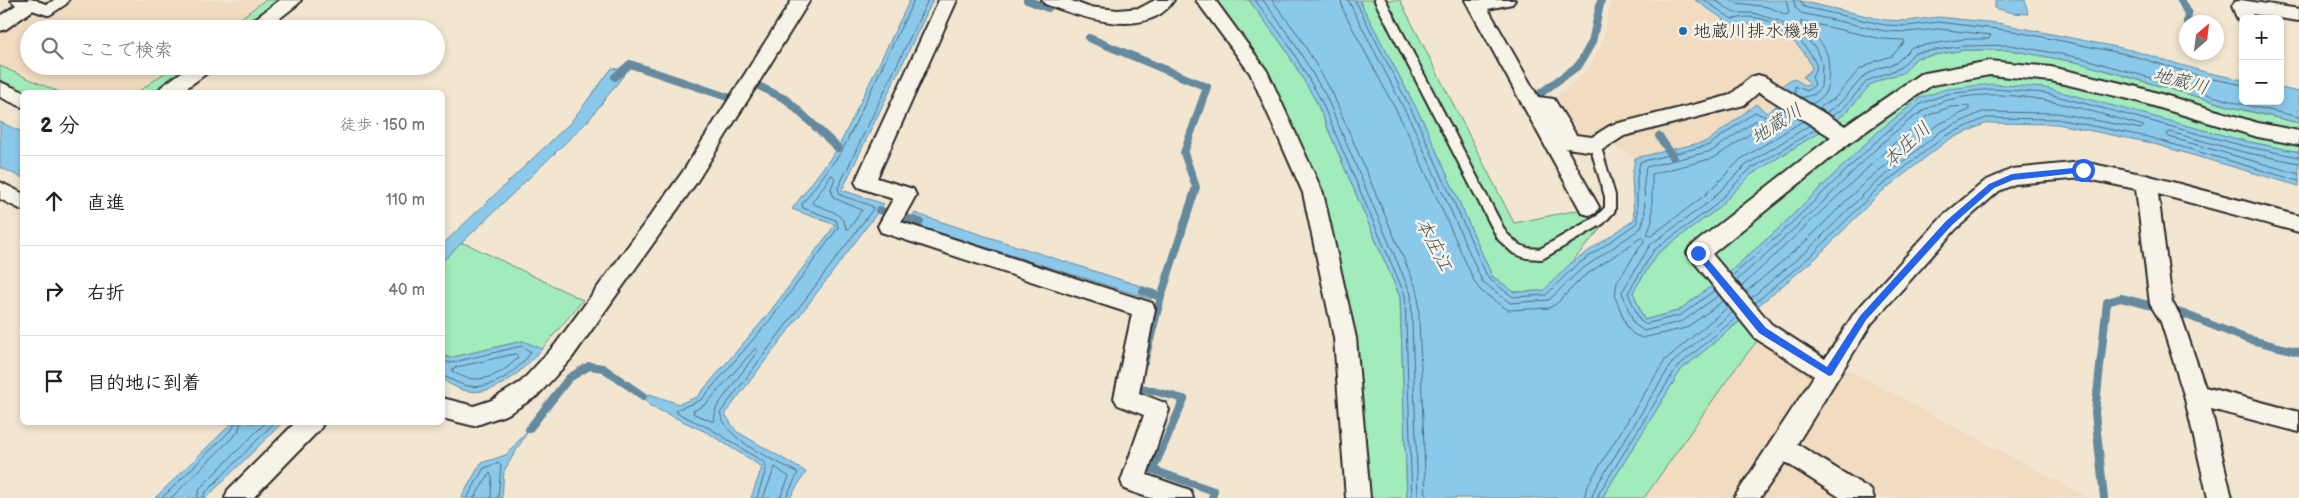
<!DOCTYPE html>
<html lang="ja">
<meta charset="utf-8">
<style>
:root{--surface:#fff;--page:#f6f6f6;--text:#202124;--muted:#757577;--line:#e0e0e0}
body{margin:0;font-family:"Balsamiq Sans","Klee One",sans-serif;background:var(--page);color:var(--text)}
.controls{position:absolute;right:15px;top:15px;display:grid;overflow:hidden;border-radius:8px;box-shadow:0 2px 8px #0003}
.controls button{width:45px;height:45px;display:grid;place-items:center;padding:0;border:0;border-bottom:1px solid var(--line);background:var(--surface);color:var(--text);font:25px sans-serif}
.compass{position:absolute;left:2179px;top:15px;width:45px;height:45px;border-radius:50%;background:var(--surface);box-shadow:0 2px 8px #0003;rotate:28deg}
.stop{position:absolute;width:15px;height:15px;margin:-11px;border:4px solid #2563eb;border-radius:50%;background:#fff}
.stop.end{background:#2563eb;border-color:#fff;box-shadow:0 1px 5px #0008}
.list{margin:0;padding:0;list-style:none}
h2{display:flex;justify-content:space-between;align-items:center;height:65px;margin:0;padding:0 20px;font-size:21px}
h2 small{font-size:16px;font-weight:400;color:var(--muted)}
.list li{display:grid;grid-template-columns:32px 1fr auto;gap:15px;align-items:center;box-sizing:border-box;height:90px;padding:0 20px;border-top:1px solid var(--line)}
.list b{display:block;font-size:19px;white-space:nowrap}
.list em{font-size:16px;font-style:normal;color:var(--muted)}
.icon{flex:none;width:28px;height:28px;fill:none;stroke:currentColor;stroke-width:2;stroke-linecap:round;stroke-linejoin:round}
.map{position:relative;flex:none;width:2299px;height:498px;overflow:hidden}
.search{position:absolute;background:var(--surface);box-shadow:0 2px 8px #0003;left:20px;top:20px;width:425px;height:55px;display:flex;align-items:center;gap:12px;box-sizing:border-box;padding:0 18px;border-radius:28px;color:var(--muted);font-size:19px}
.panel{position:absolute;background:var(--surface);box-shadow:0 2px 8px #0003;left:20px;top:90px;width:425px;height:335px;border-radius:8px}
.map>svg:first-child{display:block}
.built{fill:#f1dcc1}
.green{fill:#a2ecbb;stroke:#668c73}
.water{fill:#8bc9eb;stroke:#658a9e}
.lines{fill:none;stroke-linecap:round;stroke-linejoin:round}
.shore{stroke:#516a78;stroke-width:1}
.stream{stroke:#658a9e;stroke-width:8}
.service-casing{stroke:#2b2b2b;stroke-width:14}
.minor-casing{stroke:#2b2b2b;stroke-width:4}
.service{stroke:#f7f3e8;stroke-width:10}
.minor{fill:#f7f3e8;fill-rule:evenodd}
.route{fill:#2563eb}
.poi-dot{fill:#1f6fb2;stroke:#f7f3e8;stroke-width:2}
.labels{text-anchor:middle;stroke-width:5;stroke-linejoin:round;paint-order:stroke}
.poi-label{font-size:18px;fill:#2b2b2b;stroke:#f7f3e8;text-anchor:start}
.water-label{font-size:19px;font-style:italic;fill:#43525b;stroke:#f7f3e8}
</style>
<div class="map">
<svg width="2299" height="498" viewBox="0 0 2299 498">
<rect width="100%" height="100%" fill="#f3e6d1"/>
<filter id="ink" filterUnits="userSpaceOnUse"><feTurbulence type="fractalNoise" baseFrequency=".02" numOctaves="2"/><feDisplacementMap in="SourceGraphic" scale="10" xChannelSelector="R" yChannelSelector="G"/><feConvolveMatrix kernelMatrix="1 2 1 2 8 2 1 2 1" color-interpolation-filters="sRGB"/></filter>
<g filter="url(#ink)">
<path class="built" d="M 36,0 L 280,0 L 241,29 L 29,29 L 29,66 L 190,66 L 154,92 L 27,92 L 0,80 L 0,34 L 25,16 Z
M 1611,0 L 1695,0 L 1732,25 L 1746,22 L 1765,26 L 1781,33 L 1802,50 L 1810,60 L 1812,69 L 1811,84 L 1806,86 L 1793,78 L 1781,86 L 1791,93 L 1766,113 L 1756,105 L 1708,141 L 1635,158 L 1593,136 L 1574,133 L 1554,99 L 1587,71 L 1601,46 Z
M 1768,327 L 2089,498 L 1644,498 L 1732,373 Z"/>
<path class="green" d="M 265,0 L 280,0 L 241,29 L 226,29 Z
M 1198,0 L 1249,0 L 1284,47 L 1316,101 L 1400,297 L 1407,498 L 1346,498 L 1336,332 L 1310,200 L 1252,69 Z
M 1359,0 L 1400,0 L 1514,223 L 1598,206 L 1608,220 L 1571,263 L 1543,291 L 1514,292 L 1492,276 L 1424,123 Z
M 1964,50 L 2010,50 L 2080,63 L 2235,108 L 2299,123 L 2299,152 L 2245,141 L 2088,100 L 1920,98 L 1879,131 L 1776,231 L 1725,276 L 1678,311 L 1644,320 L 1633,292 L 1657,254 L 1716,210 L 1752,174 L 1821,131 L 1846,113 L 1870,85 L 1884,78 L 1903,73 L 1916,58 Z
M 0,66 L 59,92 L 27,92 L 0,80 Z
M 174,66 L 190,66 L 154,92 L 138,92 Z
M 461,243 L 469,245 L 583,300 L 542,349 L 523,341 L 449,358 L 443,355 L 442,261 Z
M 1757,307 L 1768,327 L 1732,373 L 1644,498 L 1602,498 L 1681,370 Z"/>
<path class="water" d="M 910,0 L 933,0 L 842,190 L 884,204 L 725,414 L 736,431 L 806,472 L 790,498 L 751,498 L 762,467 L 708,433 L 650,406 L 643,396 L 650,394 L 679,404 L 697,397 L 766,317 L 835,225 L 792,209 L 838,148 Z
M 1249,0 L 1359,0 L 1424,123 L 1492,276 L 1514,292 L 1543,291 L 1571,263 L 1634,220 L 1632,177 L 1635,158 L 1708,141 L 1756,104 L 1767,113 L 1791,94 L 1780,87 L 1793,78 L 1806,86 L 1810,84 L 1803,77 L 1812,69 C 1804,38 1761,19 1732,25 L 1695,0 L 1795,0 L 1885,20 L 1907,21 L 1938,17 L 1997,23 L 2131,50 L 2205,72 L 2243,80 L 2243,101 L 2280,101 L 2280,88 L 2299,92 L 2299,123 L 2236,108 L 2080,63 L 2010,50 L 1964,50 L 1916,58 L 1903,73 L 1884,78 L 1870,85 L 1846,113 L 1821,131 L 1752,174 L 1716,210 L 1657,254 L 1633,292 L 1644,320 L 1678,311 L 1725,276 L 1776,231 L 1879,131 L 1920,98 L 1946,89 L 1992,84 L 2046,88 L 2245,141 L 2299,152 L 2299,186 L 2147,142 L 2057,124 L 1987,123 L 1948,140 L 1879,194 L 1818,256 L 1681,370 L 1602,498 L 1407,498 L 1400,297 L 1316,101 L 1284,47 Z
M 1995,0 L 2025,0 L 2028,14 L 2013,13 L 1995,8 Z
M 612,68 L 627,71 L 587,122 L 443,261 L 443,244 L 570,123 Z
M 0,122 L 22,132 L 22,178 L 0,167 Z
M 914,213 L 1156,291 L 1151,299 L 908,223 Z
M 523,341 L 542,349 C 522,370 499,396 467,391 C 459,390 450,384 443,380 L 443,355 L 449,358 Z
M 232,423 L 282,423 L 206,498 L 155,498 Z
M 529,429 L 504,471 L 502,498 L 461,498 L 481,463 L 506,455 Z"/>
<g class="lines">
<path class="shore" d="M 1255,0 L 1288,44 L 1320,98 L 1405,295 L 1412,498
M 1263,0 L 1293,41 L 1326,96 L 1411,294 L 1418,498
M 1272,0 L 1299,36 L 1332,92 L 1418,292 L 1426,498
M 1341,0 L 1343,10 L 1407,131 L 1475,283 L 1481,291 L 1508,310 L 1549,308 L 1556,304 L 1583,277 L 1642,237 L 1644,241 L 1617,282 L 1615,297 L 1627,327 L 1633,334 L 1642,338 L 1686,328 L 1723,301
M 1348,0 L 1414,128 L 1482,281 L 1510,303 L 1549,300 L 1578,272 L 1641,228 L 1645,215 L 1644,182 L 1646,167 L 1712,151 L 1755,121 L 1770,123 L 1787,111
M 1355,0 L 1419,125 L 1488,278 L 1513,297 L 1546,295 L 1574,267 L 1637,223 L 1637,178 L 1640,162 L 1709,145 L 1755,112 L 1768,118 L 1782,108
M 1704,0 L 1732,19 C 1737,19 1742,17 1748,17 C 1777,18 1807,40 1817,67 L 1812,77 L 1815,85 L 1807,91 L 1795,86 L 1795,94
M 1715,0 L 1734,13 L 1753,13 L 1779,21 L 1794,30 L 1815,47 L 1822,64 L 1821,87 L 1815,94 L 1801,98
M 1728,0 L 1737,3 L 1768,7 L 1787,15 L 1789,12 L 1786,0
M 1794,0 L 1795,7 L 1801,13 L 1884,31 L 1907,32 L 1938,29 L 1991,35 L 1989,39 L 1964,39 L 1912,47 L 1896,63 L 1879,68 L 1864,76 L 1839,104 L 1825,113
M 1800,0 L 1804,7 L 1885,25 L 1907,26 L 1938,22 L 2013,31 L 2130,55 L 2203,77 L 2243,85
M 1811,104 C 1823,99 1827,93 1828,81 C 1831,50 1825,44 1801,25 L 1801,21 L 1882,39 L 1904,40 L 1904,43 L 1892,56 L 1876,61 L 1859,70 L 1834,99 L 1819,108
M 1794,115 L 1776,128 L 1767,130 L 1756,130 L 1714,158 L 1652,174 L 1652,221 L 1647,235 L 1651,236 L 1704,196 L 1741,159 L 1803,121
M 1831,116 L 1843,109 L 1867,81 L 1900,68 L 1914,53 L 1964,46 L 2010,45 L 2082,58 L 2237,103 L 2299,117
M 2299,163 L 2243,152 L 2170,132 L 2167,134 L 2169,137 L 2299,174
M 832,175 L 835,178 L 831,189 L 834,198 L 862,210 L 849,229 L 846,228 C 842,211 826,210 812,203 Z
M 1732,276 L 1780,234 L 1883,135 L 1922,103 L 1947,94 L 1992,89 L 2045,93 L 2244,146 L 2299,157
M 1736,281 C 1765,255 1794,229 1823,202 C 1854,172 1907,110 1948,100 C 2013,84 2081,109 2144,126 L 2141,129 L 2057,113 L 1982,112 L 1941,131 L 1872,186 L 1810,248 L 1751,298
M 1741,287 L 1892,145 L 1929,115 L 1950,107 L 1969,106 L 1969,110 L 1937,125 L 1867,180 L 1805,242 L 1746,292
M 1715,290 L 1681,315 L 1645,324 L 1640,321 L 1628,293 L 1654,250 L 1713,207 L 1749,170 L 1816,129
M 1719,295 L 1683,321 L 1644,331 L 1634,324 L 1622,292 L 1650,245 L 1709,202 L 1746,165 L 1810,125
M 1755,303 L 1814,253 L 1876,190 L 1945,136 L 1986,118 L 2057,119 L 2148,137 L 2299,181
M 756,348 L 757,352 L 716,408 L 714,422 L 694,414 L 693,411 L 706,404 Z
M 516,354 L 518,358 C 499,377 476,387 452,371 L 454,368 Z
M 442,360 L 450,363 L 522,346 L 531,352 C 517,372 493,390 468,386 C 459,385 451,378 442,376
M 162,498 L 233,428 L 235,422
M 171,498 L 238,432 L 241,422
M 197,498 L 200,488 L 266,422
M 203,498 L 205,493 L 275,422
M 467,498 L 484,468 L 499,463 L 501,466 L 498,498
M 474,498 L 490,473 L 492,476 L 491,498
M 757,498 L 766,469 L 765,463 L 711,429 L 677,413 L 676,410 L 701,400 L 770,320 L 838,228 L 836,220 L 803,208 L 802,204 L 842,151 L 914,0
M 763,498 L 775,467 L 789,477 L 780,498
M 786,498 L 798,473 C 773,458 729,444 720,413 L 873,209 L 872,206 L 840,195 L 838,188 L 928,0
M 1584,498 L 1587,486 L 1666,359 L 1728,307
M 1592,498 L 1594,490 L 1672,363 L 1733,312
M 1598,498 L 1599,493 L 1677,367 L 1737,317"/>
<path class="stream" d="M 1027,0 L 1048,8
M 2181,0 L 2188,14 L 2187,22
M 2186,32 L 2186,37
M 1089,38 L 1207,87 L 1184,153 L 1196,187 L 1161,297
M 615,77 L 630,64 L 730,98
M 759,86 L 787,100 L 838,148
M 1538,95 L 1579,65 L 1592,42 L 1601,0
M 1659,136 L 1673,157
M 879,210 L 920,222
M 1143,291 L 1161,297 L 1144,363
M 1140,379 L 1138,387 L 1184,399 L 1153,470 L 1214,491 L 1212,498
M 529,429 L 569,378 L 589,366 L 603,368 L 643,396
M 2104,498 L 2095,413 L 2107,302 L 2121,298 L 2184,314 L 2247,339 L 2299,352"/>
<g class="service-casing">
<path id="service" d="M 1380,0 L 1502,236 L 1516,249 L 1527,253 L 1541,254 L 1600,220 L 1610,209 L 1610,196 L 1595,145
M 30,4 L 48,10 L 63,0"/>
</g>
<g class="minor-casing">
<path id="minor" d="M 11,0 L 37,0 L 39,4 L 36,8 L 6,29 L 0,31 L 0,16 L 16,5 Z
M 280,0 L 301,0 L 298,4 L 266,29 L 244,29 L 247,25 Z
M 792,0 L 810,0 L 696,183 L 571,359 L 537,396 L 508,414 L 474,426 L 442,418 L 442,398 L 474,406 L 492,400 L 521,382 L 555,345 L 682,173 Z
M 939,0 L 957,0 L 877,178 L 913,189 L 916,195 L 901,222 L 1152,303 L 1155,309 L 1139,393 L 1165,403 L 1169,410 L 1147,475 L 1190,490 L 1193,498 L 1150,498 L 1124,489 L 1121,481 L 1144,415 L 1118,405 L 1114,398 L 1132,314 L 881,232 L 878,226 L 893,199 L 858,187 L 855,182 Z
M 1042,0 L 1069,0 L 1088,7 L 1118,10 L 1140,8 L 1155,0 L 1174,0 C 1148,41 1080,17 1045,4 Z
M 1196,0 L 1215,0 L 1267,71 L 1323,193 L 1356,338 L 1370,498 L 1346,498 L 1334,338 L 1303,193 L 1250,73 Z
M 1465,0 L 1515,0 L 1512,4 L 1488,9 L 1538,97 L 1554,99 L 1576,135 L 1592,137 L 1611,125 L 1713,100 L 1730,95 L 1751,77 L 1758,75 L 1765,77 L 1845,126 L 1920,74 L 1990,61 L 2051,67 L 2134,86 L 2258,123 L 2299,131 L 2299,145 L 2258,137 L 2133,100 L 2051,81 L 1990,75 L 1932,85 L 1852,141 L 1712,254 L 1771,324 L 1825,359 L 1855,312 L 1942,217 L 1985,181 L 2012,169 L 2083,162 L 2146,175 L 2299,216 L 2299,232 L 2158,194 L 2172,302 L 2182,319 L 2205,387 L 2299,412 L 2299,432 L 2211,409 L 2232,498 L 2208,498 L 2184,395 L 2161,322 L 2150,304 L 2136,189 L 2083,178 L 2015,184 L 1999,191 L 1956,229 L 1871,324 L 1797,444 L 1871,490 L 1874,498 L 1841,498 L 1785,462 L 1760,498 L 1734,498 L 1814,376 L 1755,338 L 1687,253 L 1690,247 L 1831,137 L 1759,92 L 1744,105 L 1624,136 L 1602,150 L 1595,152 L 1566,148 L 1599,207 L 1596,213 L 1589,215 L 1582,213 Z
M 2241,0 L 2299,9 L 2299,21 L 2252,14 L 2254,19 L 2243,19 L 2243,25 L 2239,23 L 2232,6 L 2235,2 Z
M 190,66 L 212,66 L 210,71 L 181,92 L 159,92 L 161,87 Z
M 0,82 L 24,92 L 22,107 L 0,97 Z
M 0,182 L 22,193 L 22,210 L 0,199 Z
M 296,422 L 324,422 L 320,429 L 253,498 L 225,498 L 228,490 Z"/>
</g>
<use href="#service" class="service"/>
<use href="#minor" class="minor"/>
</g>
</g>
<path class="route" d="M 2083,167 L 2087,170 L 2086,172 L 2013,180 L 1994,188 L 1952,225 L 1866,320 L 1832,375 L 1829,376 L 1759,333 L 1694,253 L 1695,251 L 1701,251 L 1766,328 L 1827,367 L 1860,316 L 1946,221 L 1989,184 L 2012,174 Z"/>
<circle class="poi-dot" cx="1683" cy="31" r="5"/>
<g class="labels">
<g class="poi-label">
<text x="1693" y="37">地蔵川排水機場</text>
</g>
<g class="water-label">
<text transform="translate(2181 80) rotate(15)" y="7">地蔵川</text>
<text transform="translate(1776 123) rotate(-33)" y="7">地蔵川</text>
<text transform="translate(1906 144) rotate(-43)" y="7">本庄川</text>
<text transform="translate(1435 244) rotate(63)" y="7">本庄江</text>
</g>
</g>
</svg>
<div class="controls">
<button>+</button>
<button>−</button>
</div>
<svg class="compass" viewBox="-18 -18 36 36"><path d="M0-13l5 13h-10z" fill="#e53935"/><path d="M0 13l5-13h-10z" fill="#757577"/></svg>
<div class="stop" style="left:2083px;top:170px"></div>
<div class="stop end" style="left:1698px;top:253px"></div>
<div class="search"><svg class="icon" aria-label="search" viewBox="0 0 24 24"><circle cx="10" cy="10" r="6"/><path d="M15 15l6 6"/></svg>ここで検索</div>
<section class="panel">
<h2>2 分<small>徒歩 · 150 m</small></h2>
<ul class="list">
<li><svg class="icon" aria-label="ahead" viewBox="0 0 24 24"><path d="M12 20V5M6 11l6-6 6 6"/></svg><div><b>直進</b></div><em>110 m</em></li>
<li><svg class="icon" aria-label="right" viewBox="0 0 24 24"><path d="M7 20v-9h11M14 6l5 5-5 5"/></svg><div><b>右折</b></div><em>40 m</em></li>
<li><svg class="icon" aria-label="arrive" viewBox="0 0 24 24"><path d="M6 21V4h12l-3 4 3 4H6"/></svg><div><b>目的地に到着</b></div></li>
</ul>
</section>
</div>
